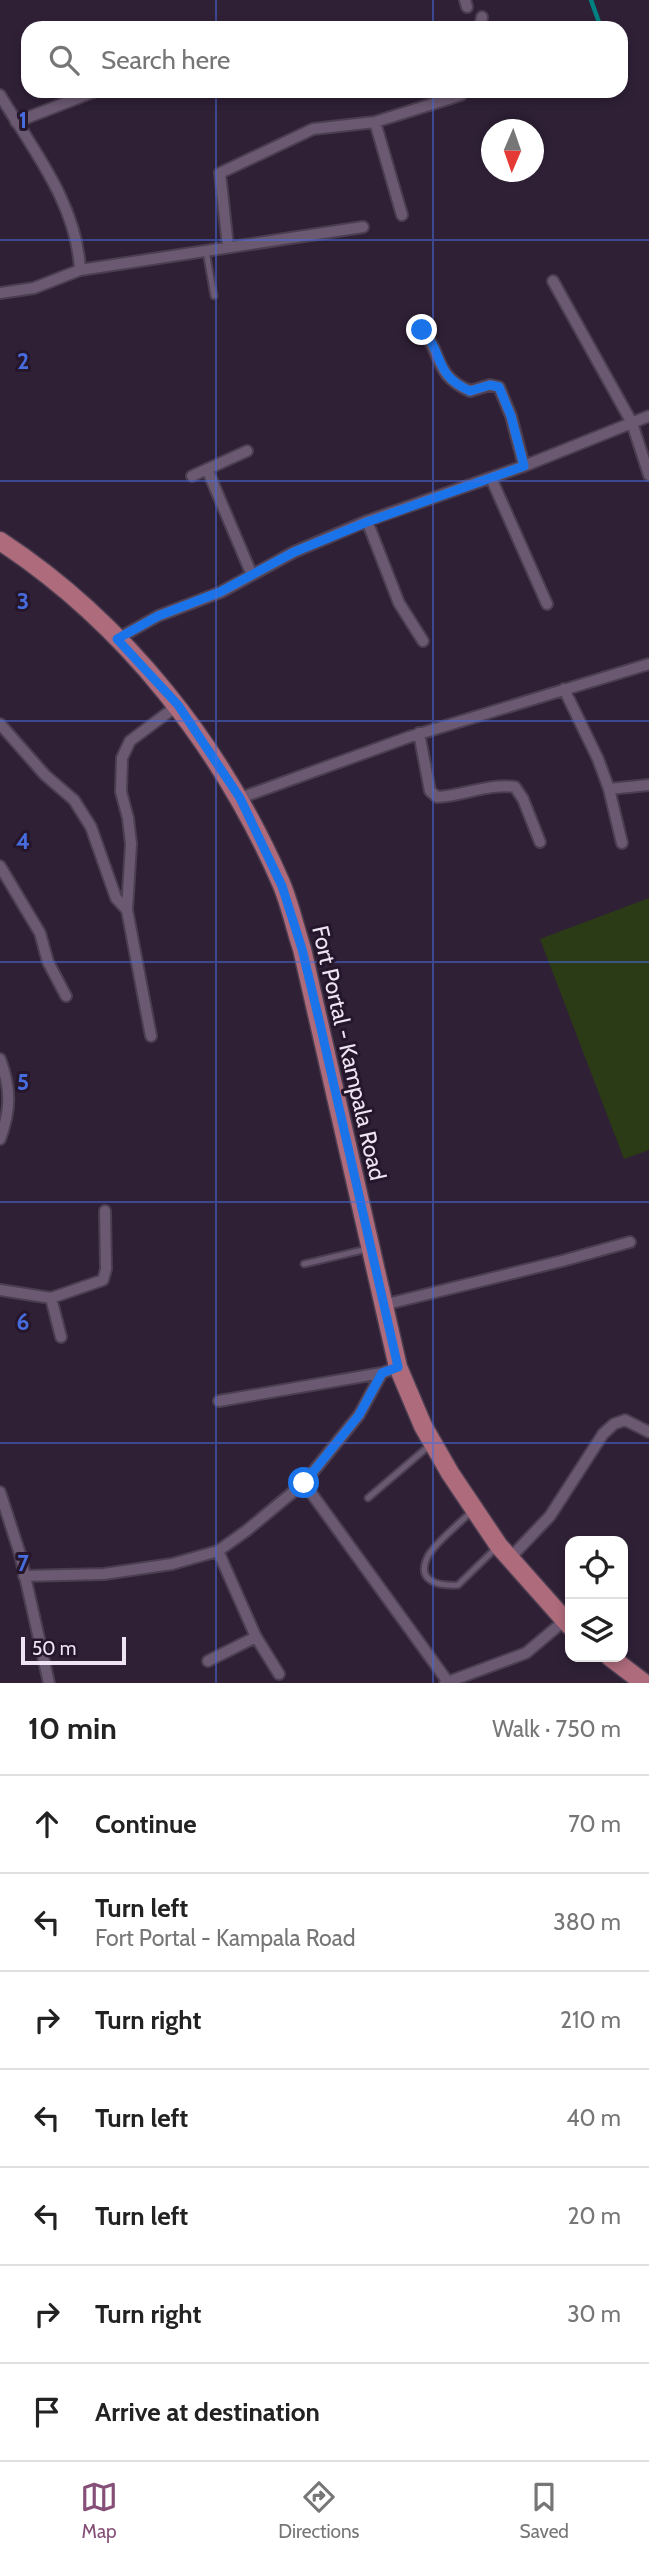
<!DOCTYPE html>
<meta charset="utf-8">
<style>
:root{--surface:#fff;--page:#f6f6f6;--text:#222;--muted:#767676;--line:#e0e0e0;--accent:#854f77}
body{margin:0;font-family:Cabin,sans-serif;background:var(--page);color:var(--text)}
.controls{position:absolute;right:21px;bottom:21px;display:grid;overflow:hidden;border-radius:14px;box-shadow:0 4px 10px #0003}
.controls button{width:63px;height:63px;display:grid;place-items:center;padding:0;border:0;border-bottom:2px solid var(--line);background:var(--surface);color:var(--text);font:35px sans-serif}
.compass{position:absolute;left:481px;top:119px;width:63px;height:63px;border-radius:50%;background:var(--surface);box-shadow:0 4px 10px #0003;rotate:182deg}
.scale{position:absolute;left:21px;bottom:18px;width:105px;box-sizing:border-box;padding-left:7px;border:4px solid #efe4f3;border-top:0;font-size:19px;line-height:24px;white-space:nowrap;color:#efe4f3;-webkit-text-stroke:5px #25162c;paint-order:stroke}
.stop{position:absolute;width:21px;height:21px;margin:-16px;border:5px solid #1a73e8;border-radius:50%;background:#fff}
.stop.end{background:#1a73e8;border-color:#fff;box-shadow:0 2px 7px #0008}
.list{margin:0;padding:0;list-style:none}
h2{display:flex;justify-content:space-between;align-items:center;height:91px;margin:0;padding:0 28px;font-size:30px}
h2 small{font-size:23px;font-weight:400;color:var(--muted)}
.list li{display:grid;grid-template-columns:46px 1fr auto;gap:21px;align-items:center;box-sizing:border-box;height:98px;padding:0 28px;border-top:2px solid var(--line)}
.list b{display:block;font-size:26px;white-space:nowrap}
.list p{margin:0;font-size:23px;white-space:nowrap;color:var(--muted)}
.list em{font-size:23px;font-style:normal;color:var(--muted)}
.icon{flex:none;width:38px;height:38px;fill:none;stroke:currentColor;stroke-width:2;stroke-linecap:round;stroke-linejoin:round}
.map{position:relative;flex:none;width:649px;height:1683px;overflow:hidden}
.search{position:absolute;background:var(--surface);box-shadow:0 4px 10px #0003;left:21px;right:21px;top:21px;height:77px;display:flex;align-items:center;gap:18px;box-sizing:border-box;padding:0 24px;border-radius:21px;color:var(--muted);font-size:26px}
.sheet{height:777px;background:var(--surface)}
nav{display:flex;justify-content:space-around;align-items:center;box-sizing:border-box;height:98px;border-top:2px solid var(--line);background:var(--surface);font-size:19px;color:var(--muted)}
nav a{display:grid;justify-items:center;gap:4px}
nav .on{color:var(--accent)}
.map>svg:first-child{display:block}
.green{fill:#2b3b15}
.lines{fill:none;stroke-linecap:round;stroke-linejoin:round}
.stream{stroke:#008081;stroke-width:4.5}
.lane-casing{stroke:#4b3e50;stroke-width:9}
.street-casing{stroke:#4b3e50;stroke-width:14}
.primary-casing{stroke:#4b3e50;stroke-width:21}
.lane{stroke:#6b5972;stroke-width:5}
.street{stroke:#6b5972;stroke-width:10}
.primary{stroke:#ae6b7c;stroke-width:18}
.route{stroke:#1a73e8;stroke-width:9}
.grid{fill:none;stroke:#476cdd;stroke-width:2;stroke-opacity:0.55}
.labels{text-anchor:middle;stroke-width:6;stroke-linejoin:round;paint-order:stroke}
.street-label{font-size:23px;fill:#efe4f3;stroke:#25162c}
.grid-label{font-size:23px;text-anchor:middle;font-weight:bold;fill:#476cdd;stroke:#25162c;stroke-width:6;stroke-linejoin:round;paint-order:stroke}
</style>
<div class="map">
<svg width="649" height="1683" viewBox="0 0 649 1683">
<rect width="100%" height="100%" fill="#2f2036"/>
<path class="green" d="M 649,898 L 649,1150 L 624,1159 L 540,939 Z"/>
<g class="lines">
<path class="stream" d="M 591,0 L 601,28"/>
<g class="lane-casing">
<path id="lane" d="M 206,251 L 214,296
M 304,1264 L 367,1249
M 368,1498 L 430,1445
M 472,1511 C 462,1521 434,1544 428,1556 C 415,1582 439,1586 458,1585 L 496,1548"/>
</g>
<g class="street-casing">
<path id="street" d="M 465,0 L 467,7
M 480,28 L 482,17
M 0,95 C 33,150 77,204 80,270
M 16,122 L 96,91
M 375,122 L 402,215
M 228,247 L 220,173 L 313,129 L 375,122 L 461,95 L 464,91
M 553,281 L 632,423 L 649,475
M 0,293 L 34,288 L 80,270 L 363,227
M 422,330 C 443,353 433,375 470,391 L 490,385 L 499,387 L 511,416 L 524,466
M 207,469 L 252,575
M 192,476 L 247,451
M 491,478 L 547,604
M 367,521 L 399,603 L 423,641
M 117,639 L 158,616 L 221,592 L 294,552 L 367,521 L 524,466 L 649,416
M 564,689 L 598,759 L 609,789 L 622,843
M 0,724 L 45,775 L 74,800 L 91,827 L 116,898 L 127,910
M 419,733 L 430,791 L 437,797 C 463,796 489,783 515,787 L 523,799 L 540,842
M 609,789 L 649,785
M 240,798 L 409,737 L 649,664
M 0,866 L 40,933 L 48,962 L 66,996
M 151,1036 L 127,910 L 131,844 L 128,818 L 121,792 L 122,758 L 130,741 L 178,705
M 0,1059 C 11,1088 11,1110 0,1139
M 0,1290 L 51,1298 L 103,1280 L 106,1269 L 105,1211
M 51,1298 L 61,1337
M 383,1305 L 562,1261 L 630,1242
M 219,1401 L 382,1373
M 304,1483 L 448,1682
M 0,1492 L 20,1554 L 49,1683
M 218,1551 L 256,1637 L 279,1674
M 511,1557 L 550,1516 L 603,1434 L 614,1424 L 625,1420 L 649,1432
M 24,1576 L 104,1574 L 172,1564 L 218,1551 L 246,1531 L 304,1483 L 359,1415 L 382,1373 L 398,1367
M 208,1661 L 256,1637
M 445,1683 L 526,1653 L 564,1621"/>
</g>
<g class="primary-casing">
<path id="primary" d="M 0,541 C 125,623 222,747 281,883 C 290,904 295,928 302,949 L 398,1367 L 423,1426 L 450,1473 L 499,1546 L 570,1626
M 610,1657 L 644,1683"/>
</g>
<use href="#lane" class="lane"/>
<use href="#street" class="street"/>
<use href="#primary" class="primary"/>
</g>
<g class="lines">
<path class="route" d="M 304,1483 L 359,1415 L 382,1373 L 398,1367 L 320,1024 L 302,949 L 282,886 L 240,798 L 178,705 L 117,639 L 158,616 L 220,592 L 294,552 L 367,522 L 524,466 L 511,416 L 499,387 L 490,385 L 470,391 C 433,375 444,352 422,330"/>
</g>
<path class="grid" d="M 216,0 L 216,28M 433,0 L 433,28M 216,91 L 216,1683M 433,91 L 433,1683M 0,240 L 649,240M 0,481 L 649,481M 0,721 L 649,721M 0,962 L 649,962M 0,1202 L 649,1202M 0,1443 L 649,1443"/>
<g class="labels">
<g class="street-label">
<text transform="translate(349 1053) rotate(77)" y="8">Fort Portal - Kampala Road</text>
</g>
</g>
<g class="grid-label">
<text x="23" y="128">1</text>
<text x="23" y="369">2</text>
<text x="23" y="609">3</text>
<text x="23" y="849">4</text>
<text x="23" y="1090">5</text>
<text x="23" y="1330">6</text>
<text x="23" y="1571">7</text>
</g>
</svg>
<div class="controls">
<button><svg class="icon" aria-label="locate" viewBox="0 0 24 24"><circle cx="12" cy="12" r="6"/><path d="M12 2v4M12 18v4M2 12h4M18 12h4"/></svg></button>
<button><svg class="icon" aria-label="layers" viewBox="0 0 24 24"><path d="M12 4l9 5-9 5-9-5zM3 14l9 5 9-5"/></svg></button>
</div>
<svg class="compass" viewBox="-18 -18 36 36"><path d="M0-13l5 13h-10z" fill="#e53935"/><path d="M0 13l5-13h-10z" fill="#767676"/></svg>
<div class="scale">50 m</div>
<div class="stop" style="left:304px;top:1483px"></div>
<div class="stop end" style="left:422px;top:330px"></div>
<div class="search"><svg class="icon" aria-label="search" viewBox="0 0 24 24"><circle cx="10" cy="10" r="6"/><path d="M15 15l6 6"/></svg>Search here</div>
</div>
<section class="sheet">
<h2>10 min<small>Walk · 750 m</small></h2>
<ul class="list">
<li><svg class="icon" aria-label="ahead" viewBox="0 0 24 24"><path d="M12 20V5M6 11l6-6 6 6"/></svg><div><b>Continue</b></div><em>70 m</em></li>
<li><svg class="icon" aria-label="left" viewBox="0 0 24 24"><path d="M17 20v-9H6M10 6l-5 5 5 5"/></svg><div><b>Turn left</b><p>Fort Portal - Kampala Road</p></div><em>380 m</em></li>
<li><svg class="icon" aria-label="right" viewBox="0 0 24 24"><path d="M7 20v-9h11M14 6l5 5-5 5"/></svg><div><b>Turn right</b></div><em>210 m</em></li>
<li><svg class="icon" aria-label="left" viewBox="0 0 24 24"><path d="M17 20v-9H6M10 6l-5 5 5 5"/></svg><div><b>Turn left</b></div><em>40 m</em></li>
<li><svg class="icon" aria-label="left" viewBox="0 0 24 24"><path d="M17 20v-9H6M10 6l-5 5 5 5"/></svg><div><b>Turn left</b></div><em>20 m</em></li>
<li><svg class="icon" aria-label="right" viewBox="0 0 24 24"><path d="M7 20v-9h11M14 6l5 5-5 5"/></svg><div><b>Turn right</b></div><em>30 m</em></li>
<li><svg class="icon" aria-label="arrive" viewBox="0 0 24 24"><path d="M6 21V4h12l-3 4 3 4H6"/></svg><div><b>Arrive at destination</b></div></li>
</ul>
</section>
<nav>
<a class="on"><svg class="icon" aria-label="map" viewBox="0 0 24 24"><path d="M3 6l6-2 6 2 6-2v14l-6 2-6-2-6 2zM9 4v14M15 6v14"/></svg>Map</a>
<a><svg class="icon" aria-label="directions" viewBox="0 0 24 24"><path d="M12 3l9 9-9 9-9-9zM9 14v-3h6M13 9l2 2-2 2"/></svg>Directions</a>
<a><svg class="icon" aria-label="saved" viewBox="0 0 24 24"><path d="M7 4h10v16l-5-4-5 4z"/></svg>Saved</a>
</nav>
